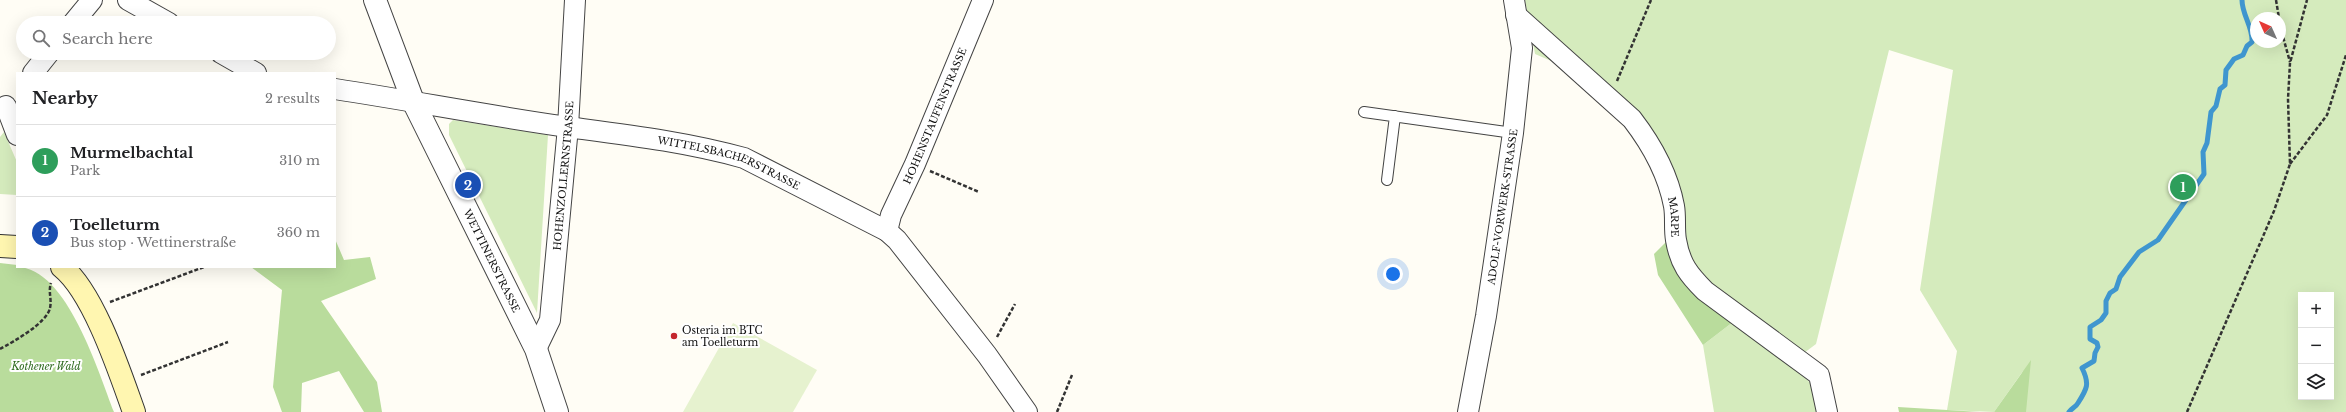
<!DOCTYPE html>
<meta charset="utf-8">
<style>
:root{--surface:#fff;--page:#f6f6f6;--text:#202124;--muted:#757577;--line:#e0e0e0;--accent:#c4262e}
body{margin:0;font-family:"Libre Baskerville",serif;background:var(--page);color:var(--text)}
.controls{position:absolute;right:12px;bottom:12px;display:grid;overflow:hidden;border-radius:0px;box-shadow:0 4px 16px #0002}
.controls button{width:36px;height:36px;display:grid;place-items:center;padding:0;border:0;border-bottom:1px solid var(--line);background:var(--surface);color:var(--text);font:20px sans-serif}
.compass{position:absolute;left:2250px;top:12px;width:36px;height:36px;border-radius:50%;background:var(--surface);box-shadow:0 4px 16px #0002;rotate:315deg}
.you{position:absolute;left:1393px;top:274px;width:14px;height:14px;margin:-10px;border:3px solid #fff;border-radius:50%;background:#1a73e8;box-shadow:0 0 0 6px #1a73e833}
.badge{display:grid;place-items:center;width:26px;height:26px;border-radius:50%;background:var(--accent);color:#fff;font-size:13px;font-weight:700}
.pin{position:absolute;translate:-50% -50%;border:2px solid #fff;box-shadow:0 1px 4px #0006}
.list{margin:0;padding:0;list-style:none}
h2{display:flex;justify-content:space-between;align-items:center;height:52px;margin:0;padding:0 16px;font-size:17px}
h2 small{font-size:13px;font-weight:400;color:var(--muted)}
.list li{display:grid;grid-template-columns:26px 1fr auto;gap:12px;align-items:center;box-sizing:border-box;height:72px;padding:0 16px;border-top:1px solid var(--line)}
.list b{display:block;font-size:15px;white-space:nowrap}
.list p{margin:0;font-size:13px;white-space:nowrap;color:var(--muted)}
.list em{font-size:13px;font-style:normal;color:var(--muted)}
.icon{flex:none;width:22px;height:22px;fill:none;stroke:currentColor;stroke-width:2;stroke-linecap:round;stroke-linejoin:round}
.map{position:relative;flex:none;width:2346px;height:412px;overflow:hidden}
.search{position:absolute;background:var(--surface);box-shadow:0 4px 16px #0002;left:16px;top:16px;width:320px;height:44px;display:flex;align-items:center;gap:10px;box-sizing:border-box;padding:0 14px;border-radius:22px;color:var(--muted);font-size:15px}
.panel{position:absolute;background:var(--surface);box-shadow:0 4px 16px #0002;left:16px;top:72px;width:320px;height:196px;border-radius:0px}
.map>svg:first-child{display:block}
.green{fill:#d5ebbd;fill-rule:evenodd}
.forest{fill:#b9dc9c}
.pitch{fill:#e6f2cf}
.lines{fill:none;stroke-linecap:round;stroke-linejoin:round}
.stream{stroke:#3f96cf;stroke-width:5}
.service-casing{stroke:#444;stroke-width:12}
.minor-casing{stroke:#444;stroke-width:22}
.tertiary-casing{stroke:#444;stroke-width:24}
.secondary-casing{stroke:#333;stroke-width:24}
.path{stroke:#333;stroke-width:2.5;stroke-dasharray:4 2;stroke-linecap:butt}
.service{stroke:#fff;stroke-width:10}
.minor{stroke:#fff;stroke-width:20}
.tertiary{stroke:#fff;stroke-width:22}
.secondary{stroke:#fff6b0;stroke-width:22}
.poi-dot{fill:#c4262e;stroke:#fff;stroke-width:1.5}
.labels{text-anchor:middle;stroke-width:4;stroke-linejoin:round;paint-order:stroke}
.street-label{font-size:10px;fill:#111;stroke:#fff}
.poi-label{font-size:10px;fill:#111;stroke:#fff;text-anchor:start}
.park-label{font-size:10px;font-style:italic;fill:#2f6b1f;stroke:#fff}
</style>
<div class="map">
<svg width="2346" height="412" viewBox="0 0 2346 412">
<rect width="100%" height="100%" fill="#fffdf5"/>
<path class="green" d="M 1525,0 L 2346,0 L 2346,412 L 2006,412 L 2023,371 L 1994,412 L 1947,410 L 1957,351 L 1920,290 L 1953,70 L 1889,50 L 1816,344 L 1792,362 L 1811,384 L 1818,412 L 1714,412 L 1703,345 L 1733,322 L 1680,277 L 1661,183 L 1633,133 L 1563,66 L 1535,54 ZM 2256,18 L 2280,18 L 2280,42 L 2256,42 ZM 2301,295 L 2331,295 L 2331,397 L 2301,397 Z
M 453,120 L 548,135 L 537,313 L 449,135 L 449,124 Z
M 4,132 L 17,162 L 17,195 L 0,194 L 0,137 Z"/>
<path class="forest" d="M 1672,236 L 1680,277 L 1733,322 L 1703,345 L 1658,275 L 1654,254 Z
M 335,239 L 344,260 L 370,257 L 376,279 L 321,301 L 377,382 L 382,412 L 364,412 L 339,371 L 302,383 L 301,412 L 282,412 L 273,387 L 282,290 L 251,267 L 335,267 Z
M 0,263 L 17,265 L 17,267 C 67,267 99,374 114,412 L 0,412 Z
M 2031,360 L 2026,412 L 1994,412 Z
M 1898,407 L 1980,412 L 1899,412 Z"/>
<path class="pitch" d="M 733,323 L 817,370 L 793,412 L 683,412 Z"/>
<g class="lines">
<path class="stream" d="M 2069,412 C 2072,408 2076,407 2078,403 C 2087,389 2090,384 2082,368 L 2094,361 L 2095,353 L 2098,347 L 2097,343 L 2090,339 L 2090,327 L 2101,320 L 2106,313 L 2106,301 L 2110,293 L 2116,289 L 2120,277 L 2139,252 L 2158,240 L 2204,174 L 2203,152 L 2207,143 L 2211,112 L 2216,106 L 2220,89 L 2225,85 L 2226,70 L 2234,59 L 2243,55 L 2247,46 L 2252,42 C 2253,27 2242,15 2242,0"/>
<g class="service-casing">
<path id="service" d="M 1364,112 L 1513,133
M 1387,180 L 1395,116"/>
</g>
<g class="minor-casing">
<g id="minor">
<path d="M 128,0 L 169,23"/>
<path id="s1" d="M 1516,15 L 1632,119 C 1652,145 1668,174 1674,206 C 1676,217 1674,229 1676,240 C 1680,264 1689,275 1705,291 L 1819,375 L 1827,412"/>
<path d="M 73,23 L 92,0"/>
<path d="M 221,53 L 256,73"/>
<path d="M 33,73 L 49,53"/>
<path id="s2" d="M 335,89 C 413,101 490,116 568,127 C 628,135 687,142 744,158 L 887,231 L 897,240 L 987,355 L 1027,412"/>
<path d="M 6,106 L 17,135"/>
<path id="s3" d="M 887,231 L 891,215 L 915,164 L 983,0"/>
<path id="s4" d="M 536,349 L 550,320 L 568,127 L 575,0"/>
<path id="s5" d="M 1468,412 L 1486,316 L 1513,133 L 1522,48 L 1514,0"/>
</g>
</g>
<g class="tertiary-casing">
<g id="tertiary">
<path id="s6" d="M 375,0 L 413,101 L 536,349 L 557,412"/>
</g>
</g>
<g class="secondary-casing">
<path id="secondary" d="M 0,246 L 17,247
M 62,267 C 94,293 120,373 134,412"/>
</g>
<path class="path" d="M 2276,0 L 2279,18
M 2280,26 L 2290,62
M 1617,81 L 1651,0
M 2290,164 L 2327,115 L 2346,55
M 930,171 L 979,192
M 110,302 L 204,267
M 997,337 L 1015,304
M 0,349 C 13,342 47,323 50,308 C 52,299 48,292 51,283
M 141,375 L 228,342
M 1057,412 L 1072,375
M 2187,412 L 2274,211 L 2290,164 L 2288,99 L 2290,63 L 2307,0"/>
<use href="#service" class="service"/>
<use href="#minor" class="minor"/>
<use href="#tertiary" class="tertiary"/>
<use href="#secondary" class="secondary"/>
</g>
<circle class="poi-dot" cx="674" cy="336" r="4"/>
<g class="labels">
<g class="street-label">
<text dy="4" stroke="none"><textPath href="#s3" startOffset="125">HOHENSTAUFENSTRASSE</textPath></text>
<text dy="4" stroke="none"><textPath href="#s2" startOffset="402">WITTELSBACHERSTRASSE</textPath></text>
<text dy="4" stroke="none"><textPath href="#s4" startOffset="177">HOHENZOLLERNSTRASSE</textPath></text>
<text dy="4" stroke="none"><textPath href="#s5" startOffset="208">ADOLF-VORWERK-STRASSE</textPath></text>
<text dy="4" stroke="none"><textPath href="#s1" startOffset="264">MARPE</textPath></text>
<text dy="4" stroke="none"><textPath href="#s6" startOffset="286">WETTINERSTRASSE</textPath></text>
</g>
<g class="poi-label">
<text x="682" y="334">Osteria im BTC<tspan x="682" dy="12">am Toelleturm</tspan></text>
</g>
<g class="park-label">
<text x="46" y="370">Kothener Wald</text>
</g>
</g>
</svg>
<div class="controls">
<button>+</button>
<button>−</button>
<button><svg class="icon" aria-label="layers" viewBox="0 0 24 24"><path d="M12 4l9 5-9 5-9-5zM3 14l9 5 9-5"/></svg></button>
</div>
<svg class="compass" viewBox="-18 -18 36 36"><path d="M0-13l5 13h-10z" fill="#e53935"/><path d="M0 13l5-13h-10z" fill="#757577"/></svg>
<div class="you"></div>
<div class="pin badge" style="left:2183px;top:187px;background:#2e9e5b">1</div>
<div class="pin badge" style="left:468px;top:185px;background:#1a4fb4">2</div>
<div class="search"><svg class="icon" aria-label="search" viewBox="0 0 24 24"><circle cx="10" cy="10" r="6"/><path d="M15 15l6 6"/></svg>Search here</div>
<section class="panel">
<h2>Nearby<small>2 results</small></h2>
<ul class="list">
<li><span class="badge" style="background:#2e9e5b">1</span><div><b>Murmelbachtal</b><p>Park</p></div><em>310 m</em></li>
<li><span class="badge" style="background:#1a4fb4">2</span><div><b>Toelleturm</b><p>Bus stop · Wettinerstraße</p></div><em>360 m</em></li>
</ul>
</section>
</div>
